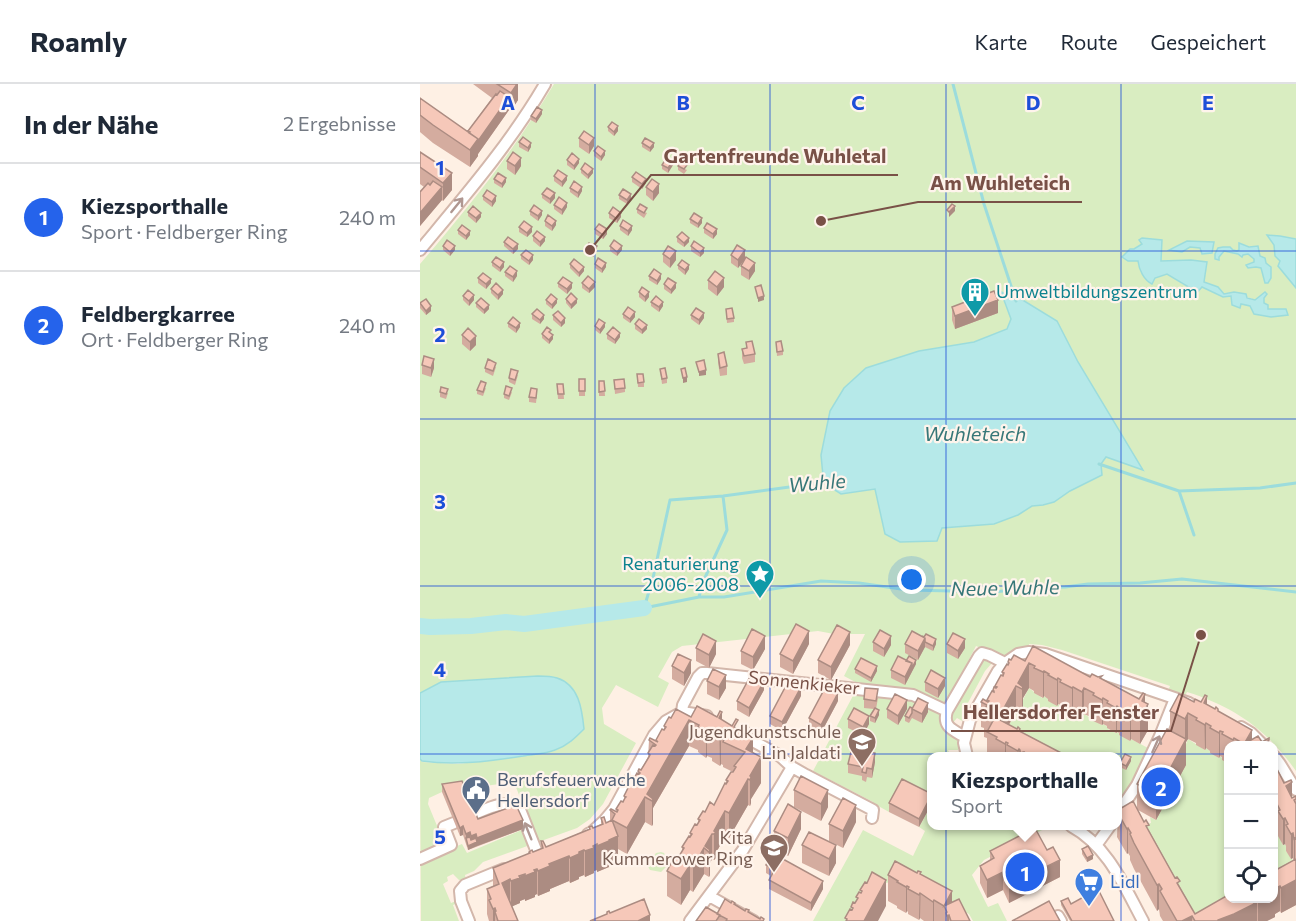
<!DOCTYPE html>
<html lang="de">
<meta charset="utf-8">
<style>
:root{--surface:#fff;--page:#f6f6f7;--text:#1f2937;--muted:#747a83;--line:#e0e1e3;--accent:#2563eb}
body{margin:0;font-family:Commissioner,sans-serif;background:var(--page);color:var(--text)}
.controls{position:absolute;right:18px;bottom:18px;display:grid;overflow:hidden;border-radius:12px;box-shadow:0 3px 9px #0003}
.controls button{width:54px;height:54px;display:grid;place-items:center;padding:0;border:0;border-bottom:2px solid var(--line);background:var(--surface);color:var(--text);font:30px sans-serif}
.you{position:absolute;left:492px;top:496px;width:21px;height:21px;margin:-15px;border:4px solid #fff;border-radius:50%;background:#1a73e8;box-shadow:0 0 0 9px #1a73e833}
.badge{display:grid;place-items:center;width:39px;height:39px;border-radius:50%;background:var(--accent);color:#fff;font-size:20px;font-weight:700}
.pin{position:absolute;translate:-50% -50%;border:3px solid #fff;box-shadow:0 2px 6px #0006}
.popup{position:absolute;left:507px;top:668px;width:195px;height:78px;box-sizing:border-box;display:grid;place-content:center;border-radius:12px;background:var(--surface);filter:drop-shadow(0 2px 4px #0005);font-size:20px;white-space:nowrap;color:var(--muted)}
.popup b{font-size:22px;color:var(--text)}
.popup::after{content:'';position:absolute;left:50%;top:100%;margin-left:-12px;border:12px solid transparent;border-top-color:var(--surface)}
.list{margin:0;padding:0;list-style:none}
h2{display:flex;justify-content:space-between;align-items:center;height:78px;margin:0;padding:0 24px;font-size:26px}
h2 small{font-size:20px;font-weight:400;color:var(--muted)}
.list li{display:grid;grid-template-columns:39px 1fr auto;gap:18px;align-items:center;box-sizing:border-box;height:108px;padding:0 24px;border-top:2px solid var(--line)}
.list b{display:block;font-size:22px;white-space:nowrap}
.list p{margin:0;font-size:20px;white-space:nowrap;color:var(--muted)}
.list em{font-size:20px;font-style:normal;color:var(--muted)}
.icon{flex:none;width:33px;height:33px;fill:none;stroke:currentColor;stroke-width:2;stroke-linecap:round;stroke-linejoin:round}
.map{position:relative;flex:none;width:876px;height:837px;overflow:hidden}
header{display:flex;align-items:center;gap:36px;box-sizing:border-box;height:84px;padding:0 30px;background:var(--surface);border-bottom:2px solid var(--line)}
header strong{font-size:28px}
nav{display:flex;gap:33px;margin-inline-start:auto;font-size:21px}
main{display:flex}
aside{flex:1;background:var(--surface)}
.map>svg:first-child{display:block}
.green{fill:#d9edc1;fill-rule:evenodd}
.water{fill:#b6e9e9;stroke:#9cdcdc;stroke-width:1.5}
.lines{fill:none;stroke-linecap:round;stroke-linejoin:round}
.stream{stroke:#9cdcdc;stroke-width:3}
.river{stroke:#b6e9e9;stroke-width:16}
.minor-casing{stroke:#d3b7ab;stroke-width:14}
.minor{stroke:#fff;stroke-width:10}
.wall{fill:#d4ac9f}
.shaded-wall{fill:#ac8c82}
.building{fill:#f6c8b9;stroke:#ac8c82;stroke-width:1.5}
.oneway{stroke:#af9791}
.grid{fill:none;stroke:#1d4ed8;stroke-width:1.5;stroke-opacity:0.55}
.labels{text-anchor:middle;stroke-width:4.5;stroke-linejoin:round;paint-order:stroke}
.culture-label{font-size:18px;fill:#0d838f;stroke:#fff4ec;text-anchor:start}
.street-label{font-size:18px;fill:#795147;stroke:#fff4ec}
.education-label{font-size:18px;fill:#785e54;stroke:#fff4ec;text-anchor:end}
.service-label{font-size:18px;fill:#4e5e75;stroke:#fff4ec;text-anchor:start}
.shop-label{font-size:18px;fill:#366cbe;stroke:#fff4ec;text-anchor:start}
.water-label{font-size:20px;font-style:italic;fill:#377778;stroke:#fff4ec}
.grid-label{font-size:20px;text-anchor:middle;font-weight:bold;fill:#1d4ed8;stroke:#fff4ec;stroke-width:4.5;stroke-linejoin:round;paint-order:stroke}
.leader{fill:none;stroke:#795147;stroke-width:2}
.callout-dot{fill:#795147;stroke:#fff4ec;stroke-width:2}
.callout-label{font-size:20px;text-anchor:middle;font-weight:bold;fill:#795147;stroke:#fff4ec;stroke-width:4.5;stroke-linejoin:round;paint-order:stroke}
</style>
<header>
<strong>Roamly</strong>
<nav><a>Karte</a><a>Route</a><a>Gespeichert</a></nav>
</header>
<main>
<aside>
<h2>In der Nähe<small>2 Ergebnisse</small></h2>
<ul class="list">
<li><span class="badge">1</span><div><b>Kiezsporthalle</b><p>Sport · Feldberger Ring</p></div><em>240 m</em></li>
<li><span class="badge">2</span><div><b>Feldbergkarree</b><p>Ort · Feldberger Ring</p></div><em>240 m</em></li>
</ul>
</aside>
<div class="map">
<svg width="876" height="837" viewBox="0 0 876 837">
<rect width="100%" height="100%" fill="#fef0e4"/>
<path class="green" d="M 134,0 L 876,0 L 876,155 L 860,152 L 847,152 L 855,161 L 861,177 L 858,182 L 876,204 L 876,687 C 847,646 815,623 767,608 L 765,612 L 748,607 L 750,602 L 642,566 L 622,561 L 609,560 L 609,565 C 599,566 591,568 584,574 L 556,562 L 525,622 L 439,600 L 424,592 L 445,550 L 414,550 L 398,547 L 262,562 L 252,568 L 238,593 L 249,599 L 238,623 L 196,601 L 182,624 L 184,640 L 216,659 L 183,720 L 170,735 L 157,744 L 63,778 L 54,787 L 45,791 L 46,796 L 39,796 L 33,790 L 27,793 L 28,797 L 23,800 L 31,819 L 36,817 L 38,819 L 33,821 L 39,837 L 1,837 L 0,675 L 2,678 L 38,680 L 73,676 L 134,667 L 151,658 L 118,592 L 21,598 L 0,610 L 0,180 C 49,123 96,64 134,0 ZM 767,157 L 794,158 L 792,169 L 782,170 L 781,164 L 770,163 L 766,164 ZM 722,160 L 741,177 L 771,176 L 787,179 L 784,198 L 798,203 L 804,210 L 814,208 L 835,216 L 840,213 L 844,214 L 844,219 L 848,225 L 859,225 L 835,230 L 830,222 L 821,220 L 820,223 L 811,212 L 803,212 L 782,203 L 772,206 L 747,190 L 735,194 L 732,200 C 724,196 719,185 718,177 L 708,177 L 710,165 L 714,165 ZM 819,160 L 832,163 L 846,179 L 844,193 L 841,184 L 832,183 L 830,179 L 834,178 L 834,175 L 828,170 L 823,171 L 804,167 L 799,173 L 803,163 L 810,163 L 813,166 L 817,168 L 819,166 ZM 581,208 L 601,215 L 637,237 L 658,278 L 722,385 L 686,373 L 681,380 L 682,391 L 650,407 L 634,418 L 623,421 L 612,422 L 598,431 L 540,443 L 522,444 L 517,457 L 480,458 L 465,450 L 455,405 L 421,410 L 402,398 L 424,304 L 446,284 L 499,267 L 554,258 L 587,245 L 591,235 ZM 94,698 L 111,742 L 47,769 L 42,760 L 27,766 L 8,720 L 9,714 L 22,708 Z
M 563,573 L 578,579 L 576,582 L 572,579 L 565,587 L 542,630 L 547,633 L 544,638 L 537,634 L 531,641 L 530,629 Z
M 609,604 L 622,614 L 624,612 L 629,615 L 629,617 L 636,621 L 638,620 L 641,622 L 641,624 L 652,629 L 653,628 L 662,633 L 664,630 L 682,641 L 683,640 L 688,643 L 688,645 L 696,649 L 697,648 L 710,657 L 711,655 L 728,664 L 715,692 L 698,719 L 698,672 L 600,672 L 578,661 L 596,627 L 598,628 L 598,625 Z
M 435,608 L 490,614 L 521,629 L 520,631 L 538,653 L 538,666 L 528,666 L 531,672 L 512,672 L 512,742 L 622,742 L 626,744 L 564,776 L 552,791 L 568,823 L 578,819 L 587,837 L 553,837 L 549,830 L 483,795 L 449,803 L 431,837 L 393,837 L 443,746 L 493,772 L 505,747 L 499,743 L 512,719 L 482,704 L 469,728 L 453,719 L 453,718 L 393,687 Z
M 768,655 L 785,666 L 786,664 L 799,674 L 800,672 L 808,679 L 808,814 L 849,814 L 764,837 L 716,736 L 726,740 L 731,739 L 730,733 L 736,736 Z
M 854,739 L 863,761 L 865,760 L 868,765 L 866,767 L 876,780 L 854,812 Z
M 241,768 L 244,769 L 247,774 L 247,782 L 241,788 L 230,786 L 227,781 L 236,769 Z"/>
<path class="water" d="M 847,151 L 860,152 L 876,155 L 876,204 L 858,182 L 860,177 L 855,172 L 854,161 Z
M 722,154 L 742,156 L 741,177 L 771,176 L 787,178 L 784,198 L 798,203 L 804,210 L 814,208 L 826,210 L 827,214 L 835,216 L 845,208 L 847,210 L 844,214 L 844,219 L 848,221 L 848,225 L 866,225 L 868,231 L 851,233 L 834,230 L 830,222 L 821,220 L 820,224 L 812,221 L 811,212 L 803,213 L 782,203 L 774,212 L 772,205 L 747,190 L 735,194 L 732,200 C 724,196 719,186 718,177 L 708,177 L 702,173 L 710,165 L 714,165 L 722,160 L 719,156 Z
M 767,157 L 794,158 L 792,169 L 782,170 L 780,164 L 770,163 L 762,168 L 749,166 Z
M 819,159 L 829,163 L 838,162 L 840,172 L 845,174 L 846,179 L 851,183 L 851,194 L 848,199 L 845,199 L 841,184 L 836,183 L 828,184 L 826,181 L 834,178 L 834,175 L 828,170 L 823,171 L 822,173 L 818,170 L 804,167 L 799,173 L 799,176 L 795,175 L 795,170 L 798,164 L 803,163 L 810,163 L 813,166 L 817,167 L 819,166 Z
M 581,208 L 601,215 L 637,237 L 658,278 L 723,386 L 686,373 L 681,380 L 682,391 L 650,407 L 634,418 L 623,421 L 612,422 L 598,431 L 574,440 L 522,444 L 517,457 L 480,458 L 465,450 L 455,405 L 421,410 L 402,398 L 403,392 L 401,371 L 410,327 L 424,304 L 446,284 L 499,267 L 554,258 L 587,245 L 591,235 Z
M 118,592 C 124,592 131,592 137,594 C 159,601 162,625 164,645 C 155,654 147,662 135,666 C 125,670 113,670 103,672 C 70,677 36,682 2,677 L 0,675 L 0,609 L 21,598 Z"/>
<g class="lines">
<path class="stream" d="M 533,0 L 564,120 L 596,217
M 679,380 L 759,407 L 840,404 L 876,399
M 406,398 L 303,412 L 250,416 L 233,494 L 224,524 L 279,513 L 304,513 L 401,497 L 439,499 L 488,506 L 575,508 L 606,504 L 645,503 L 668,500 L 720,499 L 762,495 L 876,508
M 759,407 L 774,451
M 279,513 L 283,498 L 307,446 L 303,412"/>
<path class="river" d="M 0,542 L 10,543 L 51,542 L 86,538 L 104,540 L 224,524"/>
<g class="minor-casing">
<path id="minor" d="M 0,166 C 44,113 90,60 125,0
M 262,628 L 263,621 L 278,593 L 282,589 L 287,589 L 493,611 L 527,627
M 821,643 L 831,649 L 844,662
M 322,651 L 360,672 L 372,683 L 386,691 L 453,726 L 452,734
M 545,653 C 533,646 522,643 527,627 L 559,572 L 562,569 L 569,571 L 585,579
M 547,672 L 544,659 L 550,636 L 578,587 L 585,579 L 598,570 L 609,568 L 625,570 L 769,619
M 854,672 L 860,680 L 876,706
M 698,729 L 717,701 L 740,652 L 754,617
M 52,731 C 67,725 84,715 99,723 L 118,771
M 651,742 C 688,762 704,802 723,837
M 168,750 L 172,748 L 184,737 L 194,725 L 234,651 L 246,637 L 262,628 L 287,632
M 677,760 L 690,742
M 0,775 L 31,761 L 24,743 L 34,739
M 289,812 L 334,837
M 638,832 L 641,837
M 49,837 L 41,817 L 40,807 L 45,801 L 84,785
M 270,837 L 323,766 L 372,683"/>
</g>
<use href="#minor" class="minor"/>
</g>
<path class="wall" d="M 53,0 L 98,0 L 98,16 L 91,27 L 89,26 L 58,70 L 58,72 L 50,83 L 13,59 L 0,48 L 0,14 L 48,49 L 48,47 L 72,14 Z
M 122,30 L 116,39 L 111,36 L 111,32 Z
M 188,43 L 198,47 L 194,52 L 188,47 Z
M 159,54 L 174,62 L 169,70 L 159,63 Z
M 99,58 L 111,63 L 108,68 L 99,63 Z
M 222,59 L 234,63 L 230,68 L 222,63 Z
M 174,67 L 185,71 L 181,77 L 174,72 Z
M 0,68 L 32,106 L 23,117 L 22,116 L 0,142 L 0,108 L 4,103 L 0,100 Z
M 147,76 L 159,79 L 154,86 L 147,81 Z
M 87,77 L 101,82 L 95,91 L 87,85 Z
M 242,81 L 253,81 L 248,89 L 242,85 Z
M 258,82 L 267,86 L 264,90 L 258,86 Z
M 161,85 L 173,89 L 168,95 L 161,89 Z
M 134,92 L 147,96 L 142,103 L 134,97 Z
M 212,93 L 226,99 L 222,105 L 212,98 Z
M 74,95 L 86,98 L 82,104 L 74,99 Z
M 226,103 L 239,109 L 233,117 L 226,111 Z
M 150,104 L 162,107 L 158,114 L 150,108 Z
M 122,110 L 135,114 L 130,120 L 122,114 Z
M 199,111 L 211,115 L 207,120 L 199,115 Z
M 63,112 L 76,117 L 72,123 L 63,116 Z
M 134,121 L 147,123 L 142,131 L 134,125 Z
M 217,125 L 227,129 L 224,134 L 217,129 Z
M 110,127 L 122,131 L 118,137 L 110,131 Z
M 48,128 L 61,133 L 56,139 L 48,132 Z
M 189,129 L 201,133 L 197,139 L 189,134 Z
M 270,135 L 282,139 L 278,144 L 270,139 Z
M 125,137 L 136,141 L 132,147 L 125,142 Z
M 200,142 L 212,146 L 208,152 L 200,146 Z
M 99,143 L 112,148 L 107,153 L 99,148 Z
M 284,144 L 297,150 L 293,155 L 284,149 Z
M 175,145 L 187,150 L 183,155 L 175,150 Z
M 38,146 L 50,151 L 46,156 L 38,150 Z
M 113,152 L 125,157 L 120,163 L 113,157 Z
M 257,153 L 269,158 L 264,163 L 257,158 Z
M 84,158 L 98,165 L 93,170 L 84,162 Z
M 23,162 L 35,166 L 30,172 L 23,166 Z
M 173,162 L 177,167 L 173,173 L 166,168 L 166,164 Z
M 190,162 L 202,166 L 197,172 L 190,167 Z
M 271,162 L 284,169 L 280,173 L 271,167 Z
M 243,170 L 256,176 L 250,184 L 243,178 Z
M 101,171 L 113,176 L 109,181 L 101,175 Z
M 311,171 L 325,175 L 318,184 L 311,179 Z
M 72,178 L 84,183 L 80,188 L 72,182 Z
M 150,180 L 164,187 L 159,193 L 150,184 Z
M 175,180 L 186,183 L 182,189 L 175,184 Z
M 258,181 L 269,185 L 265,191 L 258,185 Z
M 321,182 L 335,187 L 329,196 L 321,191 Z
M 85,188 L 97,192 L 93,198 L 85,192 Z
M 229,192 L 241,195 L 237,201 L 229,196 Z
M 58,194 L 71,199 L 66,205 L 58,199 Z
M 288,196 L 304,203 L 297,212 L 288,205 Z
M 138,199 L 152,204 L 147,210 L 138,203 Z
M 162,199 L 175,203 L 169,209 L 162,204 Z
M 244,200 L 256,204 L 251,210 L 244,205 Z
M 71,205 L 83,210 L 78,216 L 71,209 Z
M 219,208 L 229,213 L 225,218 L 219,213 Z
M 43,212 L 54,216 L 49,222 L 43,216 Z
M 146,215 L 157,219 L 151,225 L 146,219 Z
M 126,216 L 137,219 L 132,225 L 126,220 Z
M 231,218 L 243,222 L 239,228 L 231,222 Z
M 0,219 L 11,227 L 6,231 L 0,224 Z
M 56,219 L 69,225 L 64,230 L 56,223 Z
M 532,223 L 578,229 L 535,245 L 532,236 Z
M 306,225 L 314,234 L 314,238 L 307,239 Z
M 112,230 L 124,235 L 120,240 L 112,235 Z
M 203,230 L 215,233 L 210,239 L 203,234 Z
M 133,231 L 145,239 L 141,243 L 133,236 Z
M 271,231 L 284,234 L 279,241 L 271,235 Z
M 88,239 L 100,243 L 96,249 L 88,243 Z
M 215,240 L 227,245 L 222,250 L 215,245 Z
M 175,242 L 185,243 L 180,250 L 175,246 Z
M 131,249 L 133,255 L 129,260 L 122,254 L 122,250 Z
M 187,250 L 200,253 L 195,260 L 187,255 Z
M 42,251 L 56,261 L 50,267 L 42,260 Z
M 326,258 L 335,270 L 335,278 L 324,280 L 322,274 L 322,265 L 326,264 Z
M 356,258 L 363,267 L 363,271 L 357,272 Z
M 298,270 L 307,282 L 307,291 L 300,292 L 298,278 Z
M 2,281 L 14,284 L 11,293 L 2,290 Z
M 76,283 L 73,292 L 65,288 L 65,284 Z
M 240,285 L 247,294 L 247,299 L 242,300 Z
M 217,290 L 224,298 L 224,303 L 218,303 Z
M 98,291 L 95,301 L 89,298 L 89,294 Z
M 159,295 L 165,295 L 165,312 L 159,312 Z
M 194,296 L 205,304 L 205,308 L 195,310 Z
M 179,297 L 184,297 L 185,312 L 179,312 Z
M 137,300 L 143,300 L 144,315 L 138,315 Z
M 66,304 L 63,312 L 57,310 L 57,306 Z
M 20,308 L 28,309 L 26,315 L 20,313 Z
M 92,308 L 89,316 L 84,314 L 84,310 Z
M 117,309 L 116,319 L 109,318 L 109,313 Z
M 492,547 L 516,560 L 513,567 L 505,563 L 498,576 L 485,569 L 485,560 Z
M 453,558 L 471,561 L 464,573 L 453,567 Z
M 389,560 L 373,590 L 360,583 L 360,570 Z
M 527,560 L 545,564 L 538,575 L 527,569 Z
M 430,561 L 411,596 L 398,589 L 398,576 Z
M 276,564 L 296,570 L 289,584 L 276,577 Z
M 345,565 L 333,586 L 321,580 L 321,567 Z
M 591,576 L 605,577 L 670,593 L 682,595 L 725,619 L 728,646 L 720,660 L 711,655 L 710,657 L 699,651 L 699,649 L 697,648 L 696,649 L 687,644 L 687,642 L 683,640 L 682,641 L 673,637 L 673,634 L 664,630 L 662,633 L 653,628 L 652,630 L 640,623 L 640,621 L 638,620 L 637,622 L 628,617 L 628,615 L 624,612 L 623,614 L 614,609 L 614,607 L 609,604 L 603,614 L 603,628 L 602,630 L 596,627 L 589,641 L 647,672 L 567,672 L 567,654 L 564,653 L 564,644 L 561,643 L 561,618 L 567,618 L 575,602 L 582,592 L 582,588 L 588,581 L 588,578 Z
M 496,580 L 485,601 L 471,594 L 471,586 Z
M 252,582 L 271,589 L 264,602 L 252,595 Z
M 435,585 L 457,587 L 451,598 L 435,589 Z
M 287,597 L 306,604 L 299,616 L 287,610 Z
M 505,598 L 525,602 L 518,614 L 505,607 Z
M 344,606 L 329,633 L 317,626 L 317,617 Z
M 381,612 L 362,647 L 350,640 L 350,632 Z
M 458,614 L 456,625 L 459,631 L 455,639 L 450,637 L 450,632 L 454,625 L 444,624 L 444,615 Z
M 418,617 L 401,649 L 389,643 L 389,634 Z
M 774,618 L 781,618 L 798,627 L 832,656 L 842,658 L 849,662 L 808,662 L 808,679 L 802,676 L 802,673 L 800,672 L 799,674 L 790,669 L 790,667 L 786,664 L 785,666 L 776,661 L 776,659 L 768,655 L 766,658 L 766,681 L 736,736 L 718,726 L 775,830 L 873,776 L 873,774 L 871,775 L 866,767 L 866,762 L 865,760 L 863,761 L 858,752 L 858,748 L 854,739 L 854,679 L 872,714 L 876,712 L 876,821 L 861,829 L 860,827 L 855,830 L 855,833 L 847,837 L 743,837 L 740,832 L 739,825 L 737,827 L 714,785 L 710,776 L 710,772 L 708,769 L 707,770 L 697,753 L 698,726 L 717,724 L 717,700 L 750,647 L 750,627 Z
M 492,624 L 508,628 L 502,639 L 492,634 L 489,639 L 485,637 L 485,632 Z
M 467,625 L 487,625 L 478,641 L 467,634 Z
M 271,633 L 302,636 L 330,652 L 333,669 L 341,699 L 331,715 L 331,719 L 330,722 L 328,721 L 309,754 L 305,752 L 296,769 L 296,774 L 294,776 L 292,775 L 290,779 L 290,791 L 289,793 L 284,790 L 273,808 L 270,806 L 261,821 L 247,812 L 247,787 L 258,774 L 262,767 L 262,763 L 270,753 L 270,749 L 278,739 L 278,735 L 285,728 L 294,721 L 306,700 L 306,696 L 313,688 L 303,683 L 303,681 L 301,680 L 300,682 L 292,677 L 292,674 L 287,672 L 286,674 L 278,668 L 278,666 L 269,662 L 233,724 L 233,740 L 232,742 L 225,738 L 207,770 L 198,765 L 198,777 L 189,781 L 189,783 L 177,788 L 177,786 L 174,787 L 174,789 L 165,793 L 164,791 L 159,793 L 159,795 L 150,799 L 149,797 L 130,805 L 130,807 L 118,812 L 117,810 L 115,811 L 115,813 L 105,817 L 105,815 L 100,817 L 100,819 L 92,822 L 98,837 L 69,837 L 67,830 L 67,805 L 73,802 L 73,784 L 109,770 L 109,768 L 113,768 L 121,765 L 121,757 L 126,763 L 169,745 L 169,743 L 173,744 L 181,740 L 181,734 L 186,739 L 190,737 L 190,726 L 196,727 L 196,725 L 204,715 L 204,712 L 212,701 L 212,698 L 218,690 L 218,687 L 221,686 L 228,674 L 229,656 L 236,657 L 236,656 L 244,646 L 244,642 L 251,634 Z
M 428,635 L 449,640 L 443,651 L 428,644 Z
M 711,677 L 706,686 L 700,683 L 700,679 Z
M 455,678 L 452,694 L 447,693 L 446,698 L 442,696 L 442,692 L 428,689 L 428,680 Z
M 22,700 L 58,735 L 103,745 L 48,766 L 43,751 L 40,752 L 22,708 Z
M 374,706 L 408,723 L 401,737 L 374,723 Z
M 469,719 L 512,719 L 499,743 L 469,728 Z
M 436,738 L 423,764 L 409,757 L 409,740 Z
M 381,745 L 368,772 L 354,764 L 354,747 Z
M 382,761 L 416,779 L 409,792 L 382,779 Z
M 662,765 L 673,775 L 667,778 L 662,770 Z
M 570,767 L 640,793 L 589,819 L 583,806 L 567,814 L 560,799 L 560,782 L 570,776 Z
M 346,781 L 403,805 L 391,827 L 349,805 L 349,796 L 351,792 L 346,789 Z
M 468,791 L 501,791 L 532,818 L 550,837 L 504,837 L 500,834 L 499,836 L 488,830 L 488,828 L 487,827 L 486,829 L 477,824 L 477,822 L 468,817 Z
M 641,817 L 651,820 L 694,837 L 650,837 L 641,821 Z
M 315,821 L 344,837 L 276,837 L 297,830 Z"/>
<path class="shaded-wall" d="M 97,0 L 98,0 L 98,16 L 91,27 L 91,9 Z
M 89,13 L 89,26 L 58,70 L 58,72 L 50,83 L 50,66 Z
M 122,26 L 122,30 L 116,39 L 116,35 Z
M 198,42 L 198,47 L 194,52 L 194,48 Z
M 174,54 L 174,62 L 169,70 L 169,61 Z
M 111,59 L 111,63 L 108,68 L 108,64 Z
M 234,59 L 234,63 L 230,68 L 230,64 Z
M 185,67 L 185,71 L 181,77 L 181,73 Z
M 101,74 L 101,82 L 95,91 L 95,82 Z
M 159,75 L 159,79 L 154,86 L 154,82 Z
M 253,77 L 253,81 L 248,89 L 248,84 Z
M 173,85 L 173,89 L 168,95 L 168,91 Z
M 32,89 L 32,106 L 23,117 L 23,99 Z
M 147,92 L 147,96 L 142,103 L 142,98 Z
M 86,94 L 86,98 L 82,104 L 82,100 Z
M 226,95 L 226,99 L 222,105 L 222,100 Z
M 239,100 L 239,109 L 233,117 L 233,108 Z
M 22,103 L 22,116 L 0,142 L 0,129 Z
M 162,103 L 162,107 L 158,114 L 158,109 Z
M 135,109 L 135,114 L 130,120 L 130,115 Z
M 211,110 L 211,115 L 207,120 L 207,116 Z
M 76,112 L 76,117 L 72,123 L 72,118 Z
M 147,119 L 147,123 L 142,131 L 142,126 Z
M 535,122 L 535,127 L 529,133 L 529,128 Z
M 122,127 L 122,131 L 118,137 L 118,132 Z
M 61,129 L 61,133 L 56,139 L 56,134 Z
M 201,129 L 201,133 L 197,139 L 197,135 Z
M 282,134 L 282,139 L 278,144 L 278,140 Z
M 136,137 L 136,141 L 132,147 L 132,142 Z
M 212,142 L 212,146 L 208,152 L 208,147 Z
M 112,143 L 112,148 L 107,153 L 107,149 Z
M 187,145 L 187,150 L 183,155 L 183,151 Z
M 297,145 L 297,150 L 293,155 L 293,150 Z
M 50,147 L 50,151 L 46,156 L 46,152 Z
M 125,153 L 125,157 L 120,163 L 120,158 Z
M 269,154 L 269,158 L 264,163 L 264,159 Z
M 98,160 L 98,165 L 93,170 L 93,165 Z
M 35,162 L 35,166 L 30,172 L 30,168 Z
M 177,162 L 177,167 L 173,173 L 173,169 Z
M 202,162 L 202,166 L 197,172 L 197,168 Z
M 284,164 L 284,169 L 280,173 L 280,169 Z
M 325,166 L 325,175 L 318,184 L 318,176 Z
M 256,167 L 256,176 L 250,184 L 250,175 Z
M 113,171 L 113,176 L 109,181 L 109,177 Z
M 84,178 L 84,183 L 80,188 L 80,184 Z
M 186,179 L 186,183 L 182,189 L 182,185 Z
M 335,179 L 335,187 L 329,196 L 329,187 Z
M 269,181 L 269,185 L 265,191 L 265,186 Z
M 164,183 L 164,187 L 159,193 L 159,189 Z
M 97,187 L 97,192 L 93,198 L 93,193 Z
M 241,190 L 241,195 L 237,201 L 237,197 Z
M 304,194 L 304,203 L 297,212 L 297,203 Z
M 71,195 L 71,199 L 66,205 L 66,200 Z
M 175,198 L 175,203 L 169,209 L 169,205 Z
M 152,199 L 152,204 L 147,210 L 147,205 Z
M 256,199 L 256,204 L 251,210 L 251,206 Z
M 83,206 L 83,210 L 78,216 L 78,211 Z
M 229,208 L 229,213 L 225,218 L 225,213 Z
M 54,211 L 54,216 L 49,222 L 49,217 Z
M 344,212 L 344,216 L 338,218 L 338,214 Z
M 137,215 L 137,219 L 132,225 L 132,221 Z
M 157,215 L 157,219 L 151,225 L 151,221 Z
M 578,216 L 578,229 L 535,245 L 535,232 Z
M 243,218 L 243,222 L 239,228 L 239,223 Z
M 69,221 L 69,225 L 64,230 L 64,226 Z
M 11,222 L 11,227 L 6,231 L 6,227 Z
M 215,228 L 215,233 L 210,239 L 210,235 Z
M 284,229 L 284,234 L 279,241 L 279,236 Z
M 124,231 L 124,235 L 120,240 L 120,236 Z
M 145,234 L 145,239 L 141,243 L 141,239 Z
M 100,239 L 100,243 L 96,249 L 96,244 Z
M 185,239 L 185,243 L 180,250 L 180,246 Z
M 227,241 L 227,245 L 222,250 L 222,246 Z
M 200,249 L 200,253 L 195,260 L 195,256 Z
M 133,251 L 133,255 L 129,260 L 129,256 Z
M 56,252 L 56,261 L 50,267 L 50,258 Z
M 14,275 L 14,284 L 11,293 L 11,284 Z
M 286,286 L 286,291 L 279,292 L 279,288 Z
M 267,293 L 267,298 L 263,299 L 263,294 Z
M 389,547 L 389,560 L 373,590 L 373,577 Z
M 430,548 L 430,561 L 411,596 L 411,583 Z
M 345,552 L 345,565 L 333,586 L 333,573 Z
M 471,552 L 471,561 L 464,573 L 464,565 Z
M 505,554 L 505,563 L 498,576 L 498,567 Z
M 516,555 L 516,560 L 513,567 L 513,562 Z
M 545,555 L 545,564 L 538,575 L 538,567 Z
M 296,557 L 296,570 L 289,584 L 289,571 Z
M 271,576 L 271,589 L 264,602 L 264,589 Z
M 496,576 L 496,580 L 485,601 L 485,593 L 492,579 Z
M 609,579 L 609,604 L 603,614 L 603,628 L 602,630 L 602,605 L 598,599 Z
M 457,582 L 457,587 L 451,598 L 451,594 Z
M 624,587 L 624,612 L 623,614 L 623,588 Z
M 306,591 L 306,604 L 299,616 L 299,603 Z
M 525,594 L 525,602 L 518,614 L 518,605 Z
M 638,594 L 638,620 L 637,622 L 637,596 Z
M 344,597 L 344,606 L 329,633 L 329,624 Z
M 596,602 L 596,627 L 580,657 L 578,635 Z
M 381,603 L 381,612 L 362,647 L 362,638 Z
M 653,603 L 653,628 L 652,630 L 652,604 Z
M 664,604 L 664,630 L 662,633 L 662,608 Z
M 418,609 L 418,617 L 401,649 L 401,641 Z
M 725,610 L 725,626 L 728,620 L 728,646 L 720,660 L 720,635 L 722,617 Z
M 787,612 L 787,638 L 786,640 L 786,664 L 785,666 L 784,619 Z
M 683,614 L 683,640 L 682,641 L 682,616 Z
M 487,616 L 487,625 L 478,641 L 478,632 Z
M 508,619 L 508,628 L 502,639 L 502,630 Z
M 697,622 L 697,648 L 696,649 L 696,624 Z
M 459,626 L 459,631 L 455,639 L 455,634 Z
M 302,628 L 302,653 L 301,656 L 301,680 L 300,682 L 299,634 Z
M 768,629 L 768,655 L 766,658 L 766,681 L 736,736 L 736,711 L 765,657 L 765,635 Z
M 711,630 L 711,655 L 710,657 L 710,631 Z
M 449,632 L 449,640 L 443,651 L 443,643 Z
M 269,636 L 269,662 L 233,724 L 233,740 L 232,742 L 232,717 L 227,710 Z
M 330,644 L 330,659 L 333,654 L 333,679 L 326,690 L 327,650 Z
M 287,646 L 287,672 L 286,674 L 286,648 Z
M 832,646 L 832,662 L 824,660 Z
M 800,647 L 800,672 L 799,674 L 799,649 Z
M 849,656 L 849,662 L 843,662 L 843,660 Z
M 586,658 L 586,672 L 585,672 L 585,660 Z
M 455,669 L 455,678 L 452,694 L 452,685 Z
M 341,673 L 341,699 L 331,715 L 331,719 L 330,722 L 330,692 Z
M 711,673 L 711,677 L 706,686 L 706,682 Z
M 328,695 L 328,721 L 309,754 L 309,729 Z
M 872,698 L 872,723 L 866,702 Z
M 408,706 L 408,723 L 401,737 L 401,720 Z
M 512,710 L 512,719 L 499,743 L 499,735 Z
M 225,713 L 225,738 L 207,770 L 207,744 Z
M 436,721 L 436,738 L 423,764 L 423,747 Z
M 305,727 L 305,752 L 296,769 L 296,774 L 294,776 L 294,747 Z
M 381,728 L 381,745 L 368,772 L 368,754 Z
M 865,734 L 865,760 L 863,761 L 863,735 Z
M 103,736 L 103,745 L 57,762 L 57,754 Z
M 43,742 L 43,751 L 40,752 L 40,744 Z
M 708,744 L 708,769 L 707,770 L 707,745 Z
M 50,748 L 50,757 L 46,754 L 46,750 Z
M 873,749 L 873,774 L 871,775 L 871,750 Z
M 56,750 L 56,759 L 57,758 L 57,762 L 48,766 L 48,762 L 51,760 L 51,752 Z
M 292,750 L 292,775 L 290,779 L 290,791 L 289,793 L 289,768 L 285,762 Z
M 198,752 L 198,777 L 189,781 L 189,783 L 177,788 L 177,762 L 189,756 Z
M 875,754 L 875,780 L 874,780 L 874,755 Z
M 177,760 L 177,786 L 174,787 L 174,789 L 165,793 L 165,767 Z
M 416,761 L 416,779 L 409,792 L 409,775 Z
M 284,764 L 284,790 L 273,808 L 273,783 Z
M 164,766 L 164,791 L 159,793 L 159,795 L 150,799 L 150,774 L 159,768 Z
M 673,771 L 673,775 L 667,778 L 667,774 Z
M 149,772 L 149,797 L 130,805 L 130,807 L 118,812 L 118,787 L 129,780 Z
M 640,776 L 640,793 L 589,819 L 589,801 Z
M 270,781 L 270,806 L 261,821 L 261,795 Z
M 117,785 L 117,810 L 115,811 L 115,813 L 105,817 L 105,792 Z
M 501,788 L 500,834 L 499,836 L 500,790 Z
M 583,788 L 583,806 L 567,814 L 567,796 Z
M 105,790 L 105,815 L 100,817 L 100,819 L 91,823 L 91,797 Z
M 90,795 L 90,821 L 82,799 Z
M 466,796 L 466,822 L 458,837 L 444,837 Z
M 876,796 L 876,821 L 861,829 L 861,804 Z
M 403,797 L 403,805 L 391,827 L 391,819 Z
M 739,800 L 739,825 L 737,827 L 737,801 Z
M 487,802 L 487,827 L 486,829 L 486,803 Z
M 860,802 L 860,827 L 855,830 L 855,833 L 847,837 L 838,837 L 838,816 L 842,814 L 854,814 L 854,805 Z
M 532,807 L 532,833 L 529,831 L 529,837 L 527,837 L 527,828 L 524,822 Z
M 837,815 L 837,837 L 798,837 L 798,836 Z
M 514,816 L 514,837 L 513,837 L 513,818 Z
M 75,824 L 75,837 L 73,837 L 73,825 Z
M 230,831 L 230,837 L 218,837 Z
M 772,832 L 772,837 L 762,837 Z"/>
<path class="building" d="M 77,0 L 97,0 L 91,9 Z
M 80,7 L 89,13 L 58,57 L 58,55 L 49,49 L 50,48 L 48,47 L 76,10 L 77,11 Z
M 0,14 L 58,55 L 50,66 L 13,41 L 0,31 Z
M 117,23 L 122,26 L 116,35 L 111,32 Z
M 192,38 L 198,42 L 194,48 L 188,43 Z
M 164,47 L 174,54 L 169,61 L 159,54 Z
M 103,53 L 111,59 L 108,64 L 99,58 Z
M 225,54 L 234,59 L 230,64 L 222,59 Z
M 178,62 L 185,67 L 181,73 L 174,67 Z
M 0,68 L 32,89 L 23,99 L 0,83 Z
M 93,68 L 101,74 L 95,82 L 87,77 Z
M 152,69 L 159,75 L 154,82 L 147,76 Z
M 247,73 L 253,77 L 248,84 L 242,81 Z
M 261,77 L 267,81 L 264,85 L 258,82 Z
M 165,79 L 173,85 L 168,91 L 161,85 Z
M 138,86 L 147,92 L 142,98 L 134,92 Z
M 216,88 L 226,95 L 222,100 L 212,93 Z
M 78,89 L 86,94 L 82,100 L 74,95 Z
M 232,95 L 239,100 L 233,108 L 226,103 Z
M 13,97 L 22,103 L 0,129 L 0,108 L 8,99 L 10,101 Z
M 154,97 L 162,103 L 158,109 L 150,104 Z
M 127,104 L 135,109 L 130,115 L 122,110 Z
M 203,105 L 211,110 L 207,116 L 199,111 Z
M 67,106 L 76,112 L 72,118 L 63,112 Z
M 139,113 L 147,119 L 142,126 L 134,121 Z
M 220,120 L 227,124 L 224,129 L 217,125 Z
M 532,120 L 535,122 L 529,128 L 527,126 Z
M 114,121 L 122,127 L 118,132 L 110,127 Z
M 53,122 L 61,129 L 56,134 L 48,128 Z
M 193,123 L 201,129 L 197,135 L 189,129 Z
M 274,129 L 282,134 L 278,140 L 270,135 Z
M 128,131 L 136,137 L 132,142 L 125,137 Z
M 203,136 L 212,142 L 208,147 L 200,142 Z
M 104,137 L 112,143 L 107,149 L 99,143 Z
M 287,139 L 297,145 L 293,150 L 284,144 Z
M 179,140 L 187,145 L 183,151 L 175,145 Z
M 42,141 L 50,147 L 46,152 L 38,146 Z
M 117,147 L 125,153 L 120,158 L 113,152 Z
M 262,148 L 269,154 L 264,159 L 257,153 Z
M 88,153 L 98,160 L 93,165 L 84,158 Z
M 27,156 L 35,162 L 30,168 L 23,162 Z
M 194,156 L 202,162 L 197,168 L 190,162 Z
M 274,157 L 284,164 L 280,169 L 271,162 Z
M 169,159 L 173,162 L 174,160 L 177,162 L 173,169 L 166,164 Z
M 317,161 L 325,166 L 318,176 L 311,171 Z
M 248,162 L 256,167 L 250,175 L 243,170 Z
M 106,166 L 113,171 L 109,177 L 101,171 Z
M 76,173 L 84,178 L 80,184 L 72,178 Z
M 326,173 L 335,179 L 329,187 L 321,182 Z
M 178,174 L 186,179 L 182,185 L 175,180 Z
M 154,175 L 164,183 L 159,189 L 150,180 Z
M 262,176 L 269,181 L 265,186 L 258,181 Z
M 90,182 L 97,187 L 93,193 L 85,188 Z
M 234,185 L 241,190 L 237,197 L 229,192 Z
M 295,187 L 304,194 L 297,203 L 288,196 Z
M 63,189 L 71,195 L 66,200 L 58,194 Z
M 168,192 L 175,198 L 169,205 L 162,199 Z
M 143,193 L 152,199 L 147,205 L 138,199 Z
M 248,194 L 256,199 L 251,206 L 244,200 Z
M 76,199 L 83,206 L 78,211 L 71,205 Z
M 341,201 L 344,212 L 338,214 L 335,203 Z
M 222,203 L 229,208 L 225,213 L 219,208 Z
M 48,206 L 54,211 L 49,217 L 43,212 Z
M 574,207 L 578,216 L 535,232 L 532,223 Z
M 151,209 L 157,215 L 151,221 L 146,215 Z
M 131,210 L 137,215 L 132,221 L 126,216 Z
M 236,212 L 243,218 L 239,223 L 231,218 Z
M 61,214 L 69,221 L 64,226 L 56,219 Z
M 6,215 L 11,222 L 6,227 L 0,219 Z
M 208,223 L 215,228 L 210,235 L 203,230 Z
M 276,224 L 284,229 L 279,236 L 271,231 Z
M 312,224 L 314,234 L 307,235 L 306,225 Z
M 117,225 L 124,231 L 120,236 L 112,230 Z
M 138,227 L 145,234 L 141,239 L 133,231 Z
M 93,233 L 100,239 L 96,244 L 88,239 Z
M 179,235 L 185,239 L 180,246 L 175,242 Z
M 219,235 L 227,241 L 222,246 L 215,240 Z
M 127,243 L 131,246 L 129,248 L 133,251 L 129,256 L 122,250 Z
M 193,243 L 200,249 L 195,256 L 187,250 Z
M 48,244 L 56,252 L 50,258 L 42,251 Z
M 332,257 L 335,270 L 324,272 L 322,265 L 327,264 L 326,258 Z
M 361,257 L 363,267 L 357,268 L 356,258 Z
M 304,268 L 307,282 L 300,284 L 298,270 Z
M 4,272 L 14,275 L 11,284 L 2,281 Z
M 68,275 L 76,279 L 73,287 L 65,284 Z
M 284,276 L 286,286 L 279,288 L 276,278 Z
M 245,284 L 247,294 L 242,295 L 240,285 Z
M 265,284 L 267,293 L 263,294 L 261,285 Z
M 91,285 L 98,287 L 95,296 L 89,294 Z
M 217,290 L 223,290 L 224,298 L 218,299 Z
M 159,295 L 165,295 L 165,307 L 159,307 Z
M 204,295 L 205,304 L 195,305 L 194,296 Z
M 61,297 L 66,299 L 63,308 L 57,306 Z
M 179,297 L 184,297 L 185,307 L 179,308 Z
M 137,300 L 143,300 L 144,310 L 138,310 Z
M 86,302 L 92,304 L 89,312 L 84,310 Z
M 21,303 L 28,305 L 26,310 L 20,308 Z
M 111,304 L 117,305 L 116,314 L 109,313 Z
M 376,540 L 389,547 L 373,577 L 360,570 Z
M 417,541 L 430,548 L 411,583 L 398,576 Z
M 332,545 L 345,552 L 333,573 L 321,567 Z
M 460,546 L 471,552 L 464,565 L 453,558 Z
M 492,547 L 505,554 L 498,567 L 485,560 Z
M 533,549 L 545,555 L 538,567 L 527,560 Z
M 283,550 L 296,557 L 289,571 L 276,564 Z
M 506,550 L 516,555 L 513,562 L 505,558 L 505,554 L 502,552 L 504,553 Z
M 613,562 L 670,593 L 672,590 L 678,593 L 682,592 L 680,594 L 719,615 L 723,609 L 725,610 L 722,617 L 728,620 L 720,635 L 711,630 L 710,631 L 699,625 L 700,624 L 697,622 L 696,624 L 687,619 L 688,617 L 683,614 L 682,616 L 673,611 L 674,609 L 664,604 L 662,608 L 653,603 L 652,604 L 640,598 L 641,596 L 638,594 L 637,596 L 628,591 L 629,590 L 624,587 L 623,588 L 614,584 L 615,582 L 609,579 L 598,599 L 603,603 L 602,605 L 596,602 L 578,635 L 597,645 L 598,643 L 600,645 L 599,647 L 647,672 L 608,672 L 603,670 L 604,668 L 603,668 L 602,669 L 600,668 L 600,666 L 599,665 L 598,667 L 587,661 L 588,659 L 586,658 L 585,660 L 576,655 L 577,653 L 567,648 L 575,633 L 564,627 L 567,621 L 561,618 L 563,615 L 568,618 L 569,617 L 567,616 L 572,607 L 574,608 L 574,607 L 573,606 L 574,603 L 576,604 L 577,603 L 575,602 L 581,591 L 583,592 L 584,589 L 582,588 L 587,580 L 588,581 L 589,579 L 588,578 L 589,575 L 591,576 L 594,571 L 605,577 Z
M 258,570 L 271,576 L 264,589 L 252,582 Z
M 478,572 L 492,579 L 485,593 L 471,586 Z
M 489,572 L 496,576 L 492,584 L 492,579 L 486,577 Z
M 441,574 L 457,582 L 451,594 L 435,585 Z
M 293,585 L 306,591 L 299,603 L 287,597 Z
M 511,586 L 525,594 L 518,605 L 505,598 Z
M 331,591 L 344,597 L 329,624 L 317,617 Z
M 369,596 L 381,603 L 362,638 L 350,632 Z
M 406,602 L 418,609 L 401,641 L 389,634 Z
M 445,604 L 458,605 L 456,617 L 444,615 Z
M 475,610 L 487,616 L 478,632 L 467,625 Z
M 759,610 L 774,618 L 775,615 L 781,618 L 785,611 L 787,612 L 784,619 L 795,625 L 796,623 L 798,625 L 798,627 L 832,646 L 824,660 L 814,654 L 813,656 L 802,650 L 803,648 L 800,647 L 799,649 L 790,644 L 791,642 L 786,639 L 785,641 L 776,636 L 777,634 L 768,629 L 765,635 L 750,627 Z
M 498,614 L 508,619 L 502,630 L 492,625 Z
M 277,622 L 297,633 L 300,627 L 302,628 L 299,634 L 312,642 L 316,635 L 318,636 L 314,643 L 325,649 L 328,643 L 330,644 L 327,650 L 333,654 L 326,665 L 341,673 L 330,692 L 331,693 L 330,696 L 328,695 L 309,729 L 305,727 L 294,747 L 296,748 L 294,750 L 292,750 L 285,762 L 290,766 L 289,768 L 284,764 L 273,783 L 270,781 L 261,795 L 247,787 L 255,772 L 258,774 L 264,764 L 262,763 L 269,752 L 270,753 L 272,750 L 270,749 L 275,740 L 277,741 L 280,736 L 278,735 L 283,727 L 285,728 L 290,718 L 294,721 L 305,699 L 306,700 L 308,697 L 306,696 L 311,688 L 313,688 L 316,683 L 314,682 L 325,668 L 303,658 L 304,656 L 301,654 L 300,656 L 292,651 L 292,649 L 287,646 L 286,648 L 278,643 L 279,641 L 269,636 L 227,710 L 233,715 L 232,717 L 225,713 L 207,744 L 192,736 L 195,730 L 190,726 L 191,725 L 197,728 L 198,726 L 196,725 L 201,717 L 203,718 L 205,714 L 206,713 L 204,712 L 210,700 L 212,701 L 214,699 L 212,698 L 217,689 L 219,690 L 220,689 L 218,687 L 219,685 L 221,686 L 229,673 L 230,671 L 228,669 L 233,661 L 235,662 L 236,661 L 229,656 L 230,654 L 238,658 L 236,656 L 242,645 L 244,646 L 246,643 L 244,642 L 249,633 L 251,634 L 256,625 L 271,633 Z
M 490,623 L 492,624 L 492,629 L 489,634 L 485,632 Z
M 434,624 L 449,632 L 443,643 L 428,635 Z
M 455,624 L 459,626 L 455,634 L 450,632 Z
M 747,645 L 766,655 L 736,711 L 717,700 Z
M 838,652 L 842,658 L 849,654 L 849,656 L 843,660 L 844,662 L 825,662 L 824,660 Z
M 432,664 L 455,669 L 452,685 L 447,684 L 446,689 L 442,688 L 443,683 L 428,680 Z
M 705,670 L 711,673 L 706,682 L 700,679 Z
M 854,679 L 864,699 L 871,696 L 872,698 L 866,702 L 872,714 L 876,712 L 876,715 L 874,716 L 876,720 L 876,755 L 875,754 L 874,755 L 873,749 L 871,750 L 866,741 L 868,740 L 865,734 L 863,735 L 858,727 L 860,726 L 854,714 Z
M 381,692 L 408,706 L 401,720 L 374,706 Z
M 482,695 L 512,710 L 499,735 L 469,719 Z
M 42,697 L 58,735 L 96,721 L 103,736 L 57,754 L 56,750 L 51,752 L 50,748 L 46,750 L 43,742 L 40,744 L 22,700 Z
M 423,714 L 436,721 L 423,747 L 409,740 Z
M 713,717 L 724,738 L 726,736 L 729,741 L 726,742 L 755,794 L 757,793 L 760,797 L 757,799 L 775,830 L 808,811 L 808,814 L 842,814 L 838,816 L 837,815 L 835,816 L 836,818 L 832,821 L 814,830 L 798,836 L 798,837 L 775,837 L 772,832 L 762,837 L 757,837 L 740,807 L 742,805 L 739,800 L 737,801 L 714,759 L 710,750 L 711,749 L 708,744 L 707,745 L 698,729 L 698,726 Z
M 368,720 L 381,728 L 368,754 L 354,747 Z
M 184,733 L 186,739 L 192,736 L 198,752 L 189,756 L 189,757 L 177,762 L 177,760 L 173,762 L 174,764 L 165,767 L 164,766 L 159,768 L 159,770 L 150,774 L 149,772 L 129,780 L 130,782 L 118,787 L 117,785 L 114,786 L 115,788 L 105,792 L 105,790 L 99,792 L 100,794 L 91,797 L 90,795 L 82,799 L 98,837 L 78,837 L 75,828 L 76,827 L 75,824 L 73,825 L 69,816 L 71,815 L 67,805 L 79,800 L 73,784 L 110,769 L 109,768 L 112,766 L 113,768 L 123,764 L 121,757 L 123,757 L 126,763 L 170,745 L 169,743 L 172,742 L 173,744 L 183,740 L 181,734 Z
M 615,744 L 627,766 L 633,763 L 640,776 L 589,801 L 583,788 L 567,796 L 560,782 L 574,774 L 570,767 Z
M 389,748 L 416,761 L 409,775 L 382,761 Z
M 50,753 L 51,756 L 56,754 L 57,758 L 48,762 L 46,754 Z
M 668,762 L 673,771 L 667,774 L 662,765 Z
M 352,769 L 403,797 L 391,819 L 349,796 L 355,785 L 346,781 Z
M 876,775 L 876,796 L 861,804 L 860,802 L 854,805 L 855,807 L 854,808 L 854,787 Z
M 475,777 L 497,789 L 498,787 L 501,788 L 500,790 L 532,807 L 524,822 L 539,815 L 550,837 L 531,837 L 529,831 L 527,832 L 526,829 L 527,828 L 524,822 L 514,816 L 513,818 L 500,809 L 499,811 L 488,805 L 489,803 L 487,802 L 486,803 L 477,798 L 478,797 L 468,791 Z
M 452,788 L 466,796 L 444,837 L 426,837 L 427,835 L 425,834 L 430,825 L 432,826 L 433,824 L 431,823 L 433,818 L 435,819 L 438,814 L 436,813 L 439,808 L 441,809 L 442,807 L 440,806 L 445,798 L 447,799 Z
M 678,805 L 694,837 L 652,837 L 641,817 L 648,814 L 651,820 Z
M 224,815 L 230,831 L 218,837 L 170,837 L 187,830 L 187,828 L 189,827 L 190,829 Z
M 305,815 L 311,819 L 312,817 L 315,819 L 314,820 L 325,827 L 326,825 L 329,826 L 328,828 L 340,835 L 341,833 L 344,835 L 343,837 L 306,837 L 307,835 L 297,830 Z
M 629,817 L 640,837 L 592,837 Z
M 286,823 L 300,831 L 296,837 L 276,837 Z"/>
<defs><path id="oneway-shaft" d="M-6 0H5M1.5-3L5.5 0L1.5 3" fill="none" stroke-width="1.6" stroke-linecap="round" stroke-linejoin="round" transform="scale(1.5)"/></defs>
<g class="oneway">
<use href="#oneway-shaft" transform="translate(37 121) rotate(-51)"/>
<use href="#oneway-shaft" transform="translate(736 660) rotate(-66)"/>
<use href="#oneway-shaft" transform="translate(108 747) rotate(-112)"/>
</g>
<path class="grid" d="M 175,0 L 175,837M 350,0 L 350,837M 526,0 L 526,837M 701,0 L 701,837M 0,167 L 876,167M 0,335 L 876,335M 0,502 L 876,502M 0,670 L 808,670M 854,670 L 876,670"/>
<defs>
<g id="building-pin" transform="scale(1.5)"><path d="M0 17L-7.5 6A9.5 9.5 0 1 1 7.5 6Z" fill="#0f9aa8" stroke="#fff4ec"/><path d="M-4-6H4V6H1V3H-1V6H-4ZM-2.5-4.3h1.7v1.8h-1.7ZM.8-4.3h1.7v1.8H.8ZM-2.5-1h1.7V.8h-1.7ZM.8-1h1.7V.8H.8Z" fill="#fff"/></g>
<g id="sight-pin" transform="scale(1.5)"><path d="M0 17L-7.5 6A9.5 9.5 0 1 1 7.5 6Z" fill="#0f9aa8" stroke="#fff4ec"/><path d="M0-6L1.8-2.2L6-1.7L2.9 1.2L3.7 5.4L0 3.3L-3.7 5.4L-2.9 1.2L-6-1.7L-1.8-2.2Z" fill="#fff"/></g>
<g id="university-pin" transform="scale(1.5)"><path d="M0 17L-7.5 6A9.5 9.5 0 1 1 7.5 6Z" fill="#8d6e63" stroke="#fff4ec"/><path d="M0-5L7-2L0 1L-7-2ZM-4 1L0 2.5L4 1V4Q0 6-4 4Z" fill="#fff"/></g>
<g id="civic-pin" transform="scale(1.5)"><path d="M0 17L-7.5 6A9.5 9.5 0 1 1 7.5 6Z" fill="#5c6f8a" stroke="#fff4ec"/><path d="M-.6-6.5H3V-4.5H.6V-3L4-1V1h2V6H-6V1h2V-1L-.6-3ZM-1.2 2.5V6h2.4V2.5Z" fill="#fff"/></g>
<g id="school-pin" transform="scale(1.5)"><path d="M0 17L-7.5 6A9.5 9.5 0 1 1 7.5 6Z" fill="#8d6e63" stroke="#fff4ec"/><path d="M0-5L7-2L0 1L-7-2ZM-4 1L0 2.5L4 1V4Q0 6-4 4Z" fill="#fff"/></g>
<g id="supermarket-pin" transform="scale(1.5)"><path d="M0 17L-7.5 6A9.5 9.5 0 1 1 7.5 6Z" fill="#3f7fe0" stroke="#fff4ec"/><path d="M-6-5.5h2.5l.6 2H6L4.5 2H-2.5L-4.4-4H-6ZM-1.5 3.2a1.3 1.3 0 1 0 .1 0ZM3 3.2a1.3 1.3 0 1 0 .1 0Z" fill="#fff"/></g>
</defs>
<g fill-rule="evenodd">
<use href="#building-pin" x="555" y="208"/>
<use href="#sight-pin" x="340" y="490"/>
<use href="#university-pin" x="442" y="658"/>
<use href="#civic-pin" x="56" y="706"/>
<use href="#school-pin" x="354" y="764"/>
<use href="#supermarket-pin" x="669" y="798"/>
</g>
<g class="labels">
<g class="culture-label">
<text x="576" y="214">Umweltbildungszentrum</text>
<text x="319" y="486" text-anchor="end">Renaturierung<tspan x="319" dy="21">2006-2008</tspan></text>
</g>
<g class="street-label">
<text transform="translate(384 599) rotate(6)" y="6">Sonnenkieker</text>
</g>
<g class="education-label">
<text x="421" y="654">Jugendkunstschule<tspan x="421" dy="21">Lin Jaldati</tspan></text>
<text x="333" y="760">Kita<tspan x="333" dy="21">Kummerower Ring</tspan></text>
</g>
<g class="service-label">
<text x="77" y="702">Berufsfeuerwache<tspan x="77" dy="21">Hellersdorf</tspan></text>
</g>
<g class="shop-label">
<text x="690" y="804">Lidl</text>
</g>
<g class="water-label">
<text x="555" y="357">Wuhleteich</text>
<text transform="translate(397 399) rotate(-5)" y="7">Wuhle</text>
<text transform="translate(585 504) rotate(-1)" y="7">Neue Wuhle</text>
</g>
</g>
<g class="grid-label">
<text x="88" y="26">A</text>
<text x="263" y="26">B</text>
<text x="438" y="26">C</text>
<text x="613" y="26">D</text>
<text x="788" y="26">E</text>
<text x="20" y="91">1</text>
<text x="20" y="258">2</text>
<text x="20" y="425">3</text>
<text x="20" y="593">4</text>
<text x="20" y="760">5</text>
</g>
<path class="leader" d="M170 166L231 91H478M401 137L498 118H662M781 551L751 647H531"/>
<g class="callout-dot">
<circle cx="170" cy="166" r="6"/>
<circle cx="401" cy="137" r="6"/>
<circle cx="781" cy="551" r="6"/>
</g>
<g class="callout-label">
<text x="355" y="79">Gartenfreunde Wuhletal</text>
<text x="580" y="106">Am Wuhleteich</text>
<text x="641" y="635">Hellersdorfer Fenster</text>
</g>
</svg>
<div class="controls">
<button>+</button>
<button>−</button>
<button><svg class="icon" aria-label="locate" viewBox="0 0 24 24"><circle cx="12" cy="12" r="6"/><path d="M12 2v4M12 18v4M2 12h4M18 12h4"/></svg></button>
</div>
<div class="you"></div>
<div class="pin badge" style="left:605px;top:788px">1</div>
<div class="popup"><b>Kiezsporthalle</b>Sport</div>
<div class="pin badge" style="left:741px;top:703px">2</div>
</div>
</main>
